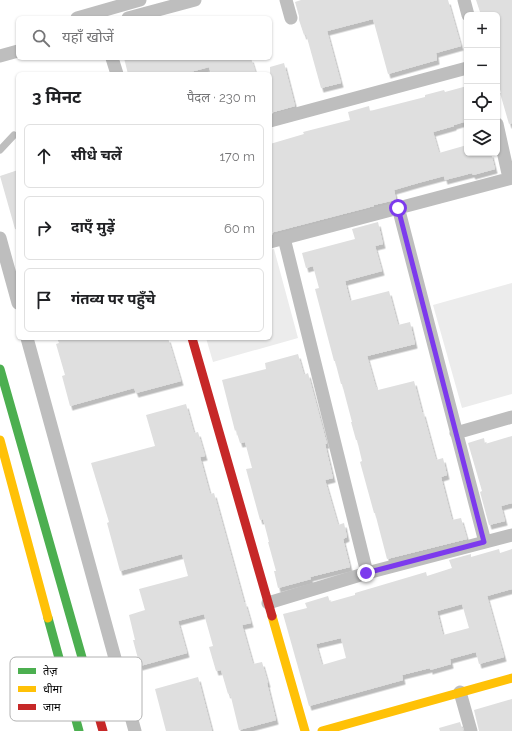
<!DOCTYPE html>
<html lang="hi">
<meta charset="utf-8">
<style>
:root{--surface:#fff;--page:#f2f2f2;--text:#202124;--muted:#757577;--line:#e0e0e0}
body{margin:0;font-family:Raleway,"Noto Sans Devanagari",sans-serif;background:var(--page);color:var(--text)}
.controls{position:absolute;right:12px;top:12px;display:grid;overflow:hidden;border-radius:6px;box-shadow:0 1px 3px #0004}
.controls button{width:36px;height:36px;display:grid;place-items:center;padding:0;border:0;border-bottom:1px solid var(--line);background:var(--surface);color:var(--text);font:20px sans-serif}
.stop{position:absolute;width:12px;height:12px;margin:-9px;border:3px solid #7c3aed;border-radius:50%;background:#fff}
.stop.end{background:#7c3aed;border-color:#fff;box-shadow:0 1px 4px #0008}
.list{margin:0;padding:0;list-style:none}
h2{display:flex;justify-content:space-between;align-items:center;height:52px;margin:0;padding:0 16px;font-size:17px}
h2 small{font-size:13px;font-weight:400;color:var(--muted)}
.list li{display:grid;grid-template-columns:26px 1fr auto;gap:12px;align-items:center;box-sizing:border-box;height:64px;margin:0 8px 8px;padding:0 8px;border:1px solid var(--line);border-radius:6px}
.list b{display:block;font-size:15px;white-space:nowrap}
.list em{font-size:13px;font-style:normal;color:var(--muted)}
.icon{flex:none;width:22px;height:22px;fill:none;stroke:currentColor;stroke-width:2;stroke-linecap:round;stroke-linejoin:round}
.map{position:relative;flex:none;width:512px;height:731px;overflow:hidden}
.search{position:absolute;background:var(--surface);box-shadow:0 1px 3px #0004;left:16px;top:16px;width:256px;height:44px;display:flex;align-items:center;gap:10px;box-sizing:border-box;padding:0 14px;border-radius:6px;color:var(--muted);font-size:15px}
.panel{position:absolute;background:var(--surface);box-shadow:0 1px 3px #0004;left:16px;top:72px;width:256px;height:268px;border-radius:6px}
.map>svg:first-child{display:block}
.green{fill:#ececec}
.building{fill:#dfdfdf;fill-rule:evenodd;filter:url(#shadow)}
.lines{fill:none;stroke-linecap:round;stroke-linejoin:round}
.lane{stroke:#bebebe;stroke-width:7}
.street{stroke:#bebebe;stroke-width:13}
.fast{stroke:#4caf50;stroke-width:9}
.slow{stroke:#ffc107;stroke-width:9}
.jam{stroke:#c62828;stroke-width:9}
.route{stroke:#7c3aed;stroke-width:5}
.key{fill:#fff;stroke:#b2b2b2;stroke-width:1}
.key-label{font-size:11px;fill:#000}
</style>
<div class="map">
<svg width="512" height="731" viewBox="0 0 512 731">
<defs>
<filter id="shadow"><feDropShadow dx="2.5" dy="4.5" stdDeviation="0" flood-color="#0004"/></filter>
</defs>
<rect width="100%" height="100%" fill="#fff"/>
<path class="green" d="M 274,249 L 298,338 L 213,362 L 206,338 L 270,338 L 270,250 Z
M 512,283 L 512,394 L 462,408 L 433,305 Z"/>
<path class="building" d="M 301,0 L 448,0 L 461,46 L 436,53 L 437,60 L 388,74 L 373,19 L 327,31 L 341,83 L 321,88 L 306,34 L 304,35 L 299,20 L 299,16 L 295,2 Z
M 476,0 L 512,0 L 512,123 L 509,124 L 500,93 L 501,93 L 497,78 L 497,15 L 481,15 Z
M 124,58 L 251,58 L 256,74 L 211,74 L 209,67 L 183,74 L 128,74 Z
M 284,63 L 295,106 L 270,113 L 270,67 Z
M 467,86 L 467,121 L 454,125 L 454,126 L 433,132 L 439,153 L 467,145 L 467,153 L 491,153 L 495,169 L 473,175 L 472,173 L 445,180 L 444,176 L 418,183 L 394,190 L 396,199 L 395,200 L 374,205 L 374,206 L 270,233 L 270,144 L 304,134 L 303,132 L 350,120 L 348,112 L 369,106 L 370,111 L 425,97 L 425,95 L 444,90 L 445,92 Z
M 18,170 L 18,229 L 15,229 L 0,176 Z
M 378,222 L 383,244 L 375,246 L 382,271 L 345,281 L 350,301 L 389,291 L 398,325 L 410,322 L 415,344 L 367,356 L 376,388 L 378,387 L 378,390 L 414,381 L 422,412 L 423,412 L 436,460 L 443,458 L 447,475 L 441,477 L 452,520 L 461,518 L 467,539 L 387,559 L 375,513 L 374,513 L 360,462 L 362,461 L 357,440 L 356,440 L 351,422 L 352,422 L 342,384 L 341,384 L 335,361 L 334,361 L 315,289 L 319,288 L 313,266 L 306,268 L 302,253 L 355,239 L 352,229 Z
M 57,338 L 168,338 L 181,381 L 136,393 L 134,388 L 70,406 L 62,376 L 65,375 L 56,344 L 59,343 Z
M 298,354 L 304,375 L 308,373 L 327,444 L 325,444 L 333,478 L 325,480 L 338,525 L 344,523 L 347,537 L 343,539 L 350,567 L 310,577 L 311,579 L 278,588 L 274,571 L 276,571 L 268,542 L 269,542 L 263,519 L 260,520 L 246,469 L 252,468 L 245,442 L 240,443 L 236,430 L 235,431 L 222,380 L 266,369 L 265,363 Z
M 186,404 L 194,433 L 198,432 L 205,456 L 200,457 L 210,494 L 214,493 L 244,602 L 245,602 L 251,623 L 242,625 L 253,664 L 262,662 L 268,683 L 267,683 L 276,720 L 239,730 L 230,693 L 228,694 L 221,670 L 216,671 L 209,647 L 213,646 L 204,614 L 178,621 L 187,653 L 140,666 L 133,640 L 135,640 L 129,615 L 145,610 L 139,589 L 188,576 L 182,554 L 120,571 L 107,523 L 109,522 L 91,463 L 155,446 L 146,415 Z
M 512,436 L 512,503 L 501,506 L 505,521 L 489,525 L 480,492 L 482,491 L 468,443 L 484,438 L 485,444 Z
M 499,549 L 500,553 L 512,549 L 512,589 L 487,596 L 504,657 L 479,664 L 476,652 L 450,659 L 451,664 L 430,670 L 430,668 L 402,675 L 403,680 L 309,706 L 283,614 L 307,608 L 305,603 L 328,596 L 330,602 L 355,595 L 355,593 L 426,572 L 427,576 L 452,568 L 449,560 L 471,554 L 471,557 ZM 462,604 L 469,628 L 443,635 L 437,611 ZM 341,638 L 346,658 L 322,665 L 316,644 Z
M 198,677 L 212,731 L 166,731 L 155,689 Z
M 512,699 L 512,731 L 479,731 L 474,710 Z
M 460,722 L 463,731 L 440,731 L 439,728 Z"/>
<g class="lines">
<path class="lane" d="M 0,150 L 14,135"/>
<path class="street" d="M 286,0 L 291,18
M 464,0 L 468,15
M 77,18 L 140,0
M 128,18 L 195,0
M 0,56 L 18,51
M 112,58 L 117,74
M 270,121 L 467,68
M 497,124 L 509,178
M 398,207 L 485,542
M 0,238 L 18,303
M 284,238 L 367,573
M 270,242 L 512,178
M 27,338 L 135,731
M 456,433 L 512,417
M 268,603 L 367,573 L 512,535
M 460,692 L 471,731"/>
<path class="fast" d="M 0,369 L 87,675
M 48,618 L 79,731"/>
<path class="slow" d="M 0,440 L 48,618
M 272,616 L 305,731
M 322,731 L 512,678"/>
<path class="jam" d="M 192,338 L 272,616
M 87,675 L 103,731"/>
</g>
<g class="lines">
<path class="route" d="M 366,573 L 484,542 L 398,208"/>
</g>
<rect x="10" y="657" width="132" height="64" rx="6" class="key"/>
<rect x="18" y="668" width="18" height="6" fill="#4caf50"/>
<rect x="18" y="686" width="18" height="6" fill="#ffc107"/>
<rect x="18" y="704" width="18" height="6" fill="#c62828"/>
<g class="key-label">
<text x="43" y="675">तेज़</text>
<text x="43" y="693">धीमा</text>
<text x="43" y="711">जाम</text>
</g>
</svg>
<div class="controls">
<button>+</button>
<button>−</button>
<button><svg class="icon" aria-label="locate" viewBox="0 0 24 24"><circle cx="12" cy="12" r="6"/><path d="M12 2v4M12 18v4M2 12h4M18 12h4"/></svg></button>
<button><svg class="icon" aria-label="layers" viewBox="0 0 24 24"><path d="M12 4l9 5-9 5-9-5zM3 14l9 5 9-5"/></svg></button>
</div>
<div class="stop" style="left:398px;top:208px"></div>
<div class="stop end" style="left:366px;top:573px"></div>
<div class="search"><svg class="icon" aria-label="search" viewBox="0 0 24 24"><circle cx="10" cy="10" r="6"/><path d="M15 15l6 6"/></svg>यहाँ खोजें</div>
<section class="panel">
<h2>3 मिनट<small>पैदल · 230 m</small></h2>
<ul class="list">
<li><svg class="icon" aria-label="ahead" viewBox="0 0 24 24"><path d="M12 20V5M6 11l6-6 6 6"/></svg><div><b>सीधे चलें</b></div><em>170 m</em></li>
<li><svg class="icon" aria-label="right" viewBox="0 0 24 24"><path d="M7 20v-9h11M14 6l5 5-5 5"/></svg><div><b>दाएँ मुड़ें</b></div><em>60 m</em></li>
<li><svg class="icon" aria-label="arrive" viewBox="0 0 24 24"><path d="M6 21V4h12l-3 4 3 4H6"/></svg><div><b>गंतव्य पर पहुँचे</b></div></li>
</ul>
</section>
</div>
